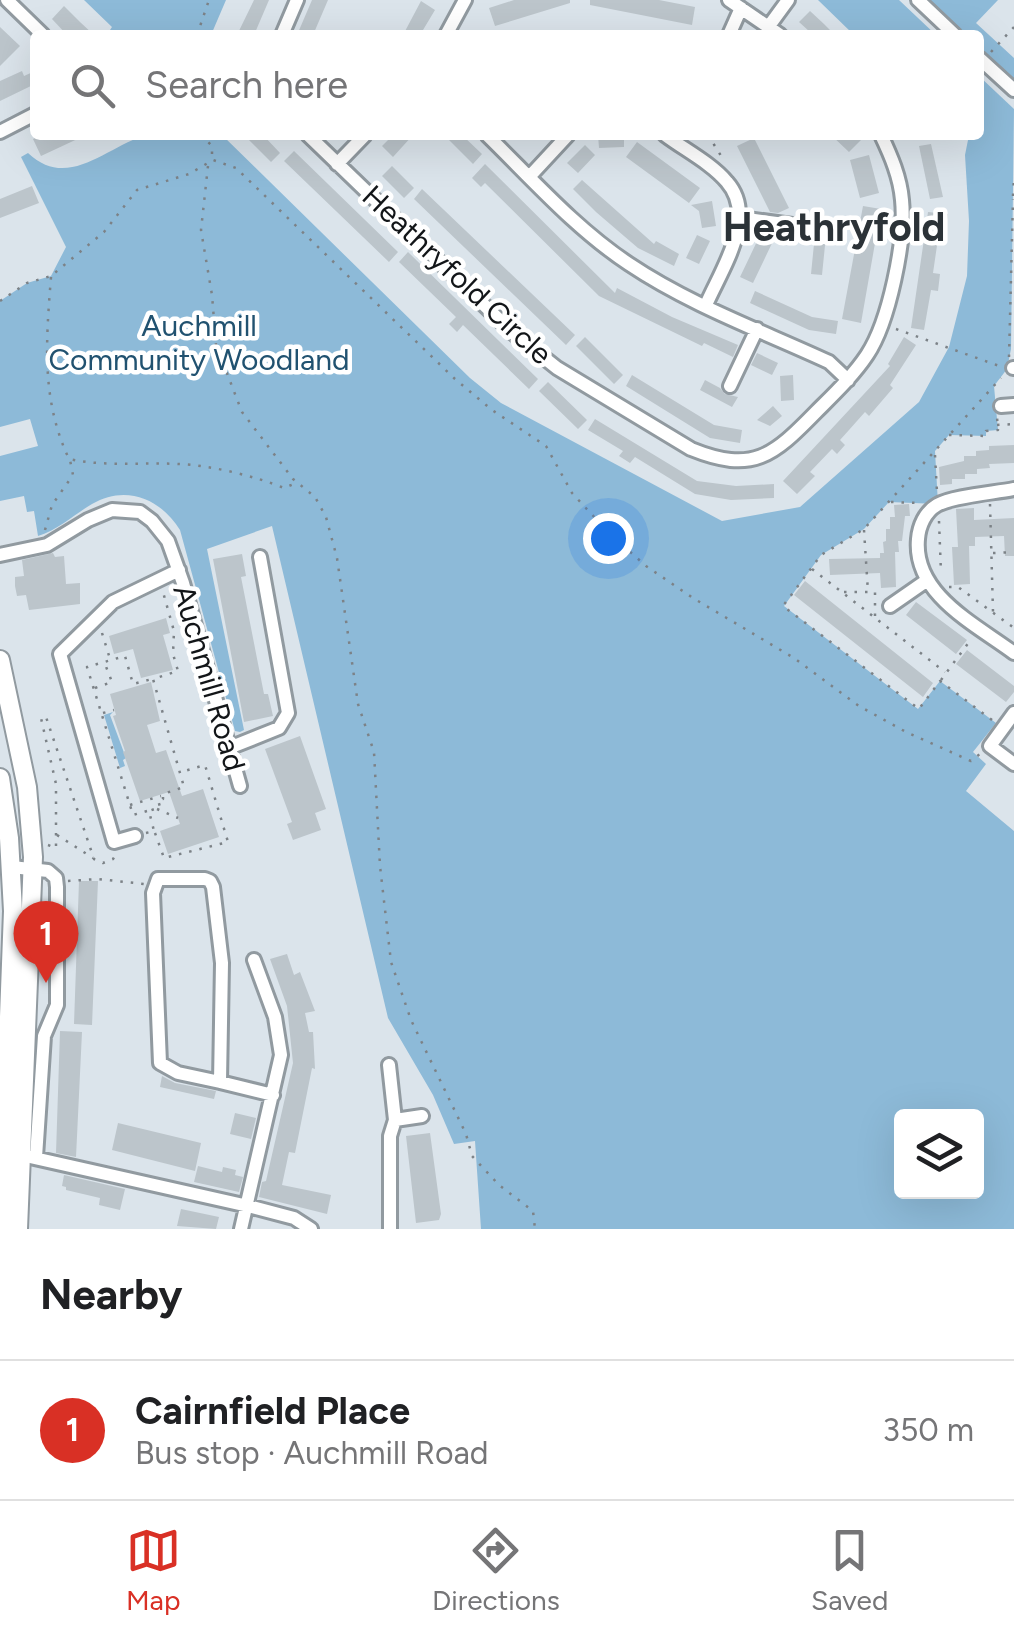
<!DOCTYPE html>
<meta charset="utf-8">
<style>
:root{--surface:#fff;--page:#f2f2f2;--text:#202124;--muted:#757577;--line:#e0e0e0;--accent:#d93025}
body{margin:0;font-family:Figtree,sans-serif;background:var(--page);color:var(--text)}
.controls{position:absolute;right:30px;bottom:30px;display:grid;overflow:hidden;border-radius:10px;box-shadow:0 10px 40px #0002}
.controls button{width:90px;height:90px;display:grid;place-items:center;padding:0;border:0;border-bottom:2px solid var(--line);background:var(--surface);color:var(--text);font:50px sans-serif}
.you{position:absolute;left:608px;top:538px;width:35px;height:35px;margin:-25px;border:8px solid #fff;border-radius:50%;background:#1a73e8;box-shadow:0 0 0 15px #1a73e833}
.badge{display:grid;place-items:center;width:65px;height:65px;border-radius:50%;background:var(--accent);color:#fff;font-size:32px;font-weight:700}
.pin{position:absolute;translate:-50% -82px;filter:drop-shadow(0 2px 5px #0008)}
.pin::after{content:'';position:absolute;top:52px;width:35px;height:30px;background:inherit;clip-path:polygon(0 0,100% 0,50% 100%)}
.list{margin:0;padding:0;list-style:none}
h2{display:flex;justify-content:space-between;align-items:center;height:130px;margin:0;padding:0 40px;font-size:42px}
h2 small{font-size:32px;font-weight:400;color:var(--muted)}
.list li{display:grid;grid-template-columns:65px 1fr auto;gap:30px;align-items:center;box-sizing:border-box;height:140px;padding:0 40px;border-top:2px solid var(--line)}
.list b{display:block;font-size:38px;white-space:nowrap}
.list p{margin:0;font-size:32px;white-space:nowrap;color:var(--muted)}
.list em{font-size:32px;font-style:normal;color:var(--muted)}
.icon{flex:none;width:55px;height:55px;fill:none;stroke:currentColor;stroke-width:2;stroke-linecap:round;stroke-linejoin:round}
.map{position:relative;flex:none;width:1014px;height:1229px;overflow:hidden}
.search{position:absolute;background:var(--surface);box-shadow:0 10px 40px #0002;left:30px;right:30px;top:30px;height:110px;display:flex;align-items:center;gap:25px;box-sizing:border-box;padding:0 35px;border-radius:10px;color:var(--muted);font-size:38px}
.sheet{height:270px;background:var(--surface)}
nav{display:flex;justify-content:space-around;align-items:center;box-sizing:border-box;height:140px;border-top:2px solid var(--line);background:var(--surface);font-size:28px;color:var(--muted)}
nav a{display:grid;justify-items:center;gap:5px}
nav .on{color:var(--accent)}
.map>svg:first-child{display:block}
.green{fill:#8dbad8;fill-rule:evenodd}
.building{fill:#bcc5cb}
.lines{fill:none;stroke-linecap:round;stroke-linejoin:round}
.minor-casing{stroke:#919aa0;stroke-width:18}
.major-casing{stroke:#919aa0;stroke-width:22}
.path{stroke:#7c8287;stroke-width:2.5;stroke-dasharray:2.5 8;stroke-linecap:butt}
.minor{stroke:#fff;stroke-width:12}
.major{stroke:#fff;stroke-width:18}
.labels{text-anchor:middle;stroke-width:9;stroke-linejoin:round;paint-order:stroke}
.street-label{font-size:30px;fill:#121518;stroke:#fff}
.park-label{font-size:30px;fill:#215270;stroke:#fff}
.district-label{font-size:40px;font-weight:bold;fill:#2b3237;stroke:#fff}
</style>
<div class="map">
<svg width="1014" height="1229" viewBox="0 0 1014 1229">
<rect width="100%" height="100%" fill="#dbe4eb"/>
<path class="green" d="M 84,0 L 226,0 L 211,35 L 115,35 L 110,30 L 112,27 Z
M 818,0 L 899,0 L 936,35 L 854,35 Z
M 929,0 L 998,0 L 976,23 L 1014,58 L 1014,80 L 979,47 L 979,35 L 966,35 Z
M 979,76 L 1014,109 L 1011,349 L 1007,369 L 994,386 L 998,430 L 986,431 L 986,436 L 949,435 L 935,451 L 938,504 L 889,502 L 864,529 L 821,555 L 784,606 L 918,709 L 940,681 L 996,723 L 973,752 L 986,764 L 966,791 L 1014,831 L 1014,1229 L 481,1229 L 475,1141 L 454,1144 L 433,1095 L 388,1018 L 272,526 L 207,549 L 244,730 L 240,732 L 235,731 L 180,530 C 161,499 126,484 92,504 C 73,515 60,529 38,536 L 34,511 L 27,512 L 24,496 L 0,501 L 0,456 L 38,446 L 30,419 L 0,427 L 0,301 L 27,283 L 51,276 L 66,247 L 21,157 L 28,153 C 67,190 104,149 143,136 C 166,129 199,135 222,135 L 470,378 L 501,403 L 722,521 L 800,507 L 919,402 L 949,347 L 967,276 L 969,221 L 965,155 L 969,135 L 979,135 ZM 902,1116 L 976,1116 L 976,1192 L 902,1192 Z
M 113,712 L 110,715 L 126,758 L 123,760 L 125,766 L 120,768 L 104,715 Z"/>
<path class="building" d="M 254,0 L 269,0 L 254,35 L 237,35 Z
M 312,0 L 328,0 L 313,35 L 297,35 Z
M 514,0 L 570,0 L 570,3 L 495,26 L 489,8 Z
M 590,0 L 659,0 L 695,7 L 692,25 L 590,5 Z
M 421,1 L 435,10 L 420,35 L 403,35 Z
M 64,6 L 80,22 L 94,35 L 67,35 L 52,19 Z
M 810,11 L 824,24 L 835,35 L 813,35 L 810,32 L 799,22 Z
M 0,27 L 20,46 L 0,66 Z
M 22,71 L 24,76 L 35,71 L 35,84 L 0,101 L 0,81 Z
M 42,135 L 86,135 L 41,156 L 33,139 Z
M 244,135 L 263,135 L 280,153 L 271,162 Z
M 393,135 L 413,135 L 393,157 L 382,146 Z
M 444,135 L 462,135 L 482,154 L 473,164 Z
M 598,135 L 624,135 L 624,147 L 599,148 Z
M 831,135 L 866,135 L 849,152 Z
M 754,138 L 789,208 L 778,213 L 770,212 L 737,146 Z
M 637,142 L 700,188 L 689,203 L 626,157 Z
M 931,144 L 943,197 L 930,199 L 919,146 Z
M 585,145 L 595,155 L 578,173 L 567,163 Z
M 294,151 L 398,252 L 389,262 L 284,161 Z
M 869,155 L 879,193 L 860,198 L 850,160 Z
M 485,164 L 615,293 L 617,288 L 672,317 L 738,345 L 733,357 L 704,343 L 702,346 L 599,296 L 485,183 L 481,187 L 472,178 Z
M 392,166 L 414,188 L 404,198 L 382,176 Z
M 582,180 L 654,244 L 656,241 L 679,254 L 674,266 L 638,248 L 596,212 L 573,189 Z
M 32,186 L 39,203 L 0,218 L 0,199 Z
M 422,189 L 575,335 L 566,345 L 414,199 Z
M 712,201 L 716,226 L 702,228 L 699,211 L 691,205 Z
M 863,206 L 881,209 L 861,323 L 842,319 Z
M 928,212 L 948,214 L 946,226 L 940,225 L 933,273 L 940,274 L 938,291 L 931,290 L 924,330 L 911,328 Z
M 817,214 L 828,216 L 822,275 L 811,274 Z
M 762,231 L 774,235 L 774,239 L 753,283 L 740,277 Z
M 697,235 L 710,241 L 699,264 L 686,258 Z
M 408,252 L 538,379 L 529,389 L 463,325 L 457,332 L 449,324 L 456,317 L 399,262 Z
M 755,291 L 812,317 L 838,321 L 836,334 L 809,330 L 750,303 Z
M 585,337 L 623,375 L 614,384 L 576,346 Z
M 904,337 L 916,345 L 890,385 L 893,388 L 869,416 L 865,412 L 849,430 L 840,440 L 845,445 L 837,454 L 832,449 L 810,472 L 815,476 L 797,494 L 783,481 L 890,366 L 888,364 Z
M 757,353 L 778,363 L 772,375 L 751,365 Z
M 632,375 L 714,425 L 742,430 L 740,443 L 710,438 L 626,386 Z
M 793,375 L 794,400 L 781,401 L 780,376 Z
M 705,380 L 720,388 L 725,394 L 738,397 L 732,407 L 700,390 Z
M 548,382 L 587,420 L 578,429 L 539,391 Z
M 773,406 L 782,416 L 770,426 L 757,420 Z
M 595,419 L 697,481 L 736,486 L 774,484 L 774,498 L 731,500 L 695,494 L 635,457 L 630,463 L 619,456 L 623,451 L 588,430 Z
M 1014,445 L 1014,463 L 989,464 L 990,468 L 977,469 L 977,474 L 965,474 L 965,479 L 952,479 L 952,484 L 940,485 L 939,467 L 964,461 L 964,456 L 976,456 L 976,451 L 989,450 L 989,446 Z
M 909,504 L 910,516 L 905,516 L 902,541 L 898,541 L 899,552 L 895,552 L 896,587 L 881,588 L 880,573 L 830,575 L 829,559 L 880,558 L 880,553 L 884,553 L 883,542 L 886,541 L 886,529 L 890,529 L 890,517 L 895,517 L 894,505 Z
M 974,508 L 974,520 L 1014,518 L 1014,556 L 1005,556 L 1004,536 L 975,537 L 975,546 L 969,546 L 970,584 L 954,585 L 952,547 L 958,547 L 956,509 Z
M 53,553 L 55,557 L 64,556 L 66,584 L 80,583 L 80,604 L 29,610 L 26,595 L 17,596 L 15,586 L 15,577 L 24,576 L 22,560 Z
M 242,554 L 246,576 L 241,577 L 264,694 L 268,694 L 273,716 L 244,722 L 213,559 Z
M 805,581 L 933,683 L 923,697 L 794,595 Z
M 916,602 L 967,640 L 956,654 L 906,615 Z
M 166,618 L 170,633 L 163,635 L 173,670 L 141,678 L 133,649 L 114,654 L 109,636 Z
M 967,650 L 1014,686 L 1014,692 L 1006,702 L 956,664 Z
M 151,682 L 160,721 L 147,725 L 156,753 L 166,750 L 182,796 L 203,789 L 219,837 L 168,854 L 160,831 L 180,824 L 169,792 L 140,801 L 123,752 L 125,751 L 113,716 L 116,715 L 110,694 Z
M 300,736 L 326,809 L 315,813 L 321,830 L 293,840 L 287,824 L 292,822 L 265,749 Z
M 79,881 L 98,881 L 92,1025 L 74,1024 Z
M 287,954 L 294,975 L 300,972 L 315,1011 L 305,1013 L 309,1032 L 313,1032 L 315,1069 L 312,1068 L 295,1153 L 289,1152 L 282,1185 L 331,1195 L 327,1214 L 259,1197 L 262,1182 L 266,1181 L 293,1063 L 287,1006 L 270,959 Z
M 60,1031 L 82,1032 L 76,1157 L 56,1153 Z
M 162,1076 L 175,1083 L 216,1091 L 214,1099 L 160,1087 Z
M 235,1113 L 256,1118 L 251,1139 L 230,1134 Z
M 118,1123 L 201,1143 L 195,1171 L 112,1150 Z
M 430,1133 L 441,1214 L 439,1220 L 416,1223 L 406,1136 Z
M 198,1166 L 222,1172 L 223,1167 L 236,1170 L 235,1175 L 243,1177 L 239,1192 L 194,1182 Z
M 64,1175 L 125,1189 L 120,1210 L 99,1205 L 100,1198 L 66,1190 L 66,1187 L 62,1186 Z
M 181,1209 L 219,1217 L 216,1229 L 177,1226 Z"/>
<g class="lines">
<g class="minor-casing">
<path id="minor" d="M 7,0 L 43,35
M 729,0 L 780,35
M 918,0 L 955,35
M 769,26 L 788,0
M 282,35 L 297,0
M 446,35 L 465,0
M 729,35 L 741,8
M 979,58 L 1014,90
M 0,132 L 35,114
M 308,135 L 513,333 L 557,368 L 691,449 C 753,474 773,456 816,412 C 834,394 853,376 867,355 C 889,322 906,240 902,200 C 900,177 891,156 881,135
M 487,135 C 532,179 576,229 629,264 C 690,305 762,331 829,362 L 848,380
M 665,135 C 685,150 711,163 727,182 C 758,217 721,270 706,305
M 337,164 L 365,135
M 530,176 L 568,135
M 740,218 L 807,227
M 1013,368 L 1014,368
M 730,386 L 757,329
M 1001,406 L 1014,405
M 1014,489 C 994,493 953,496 937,505 C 925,512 919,526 918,539 C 913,594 975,624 1014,653
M 0,555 L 47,545 L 88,520 L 112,510 L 140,512 L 152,521 L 168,541 L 183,583 L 240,786
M 890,606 L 926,581
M 1014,713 L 990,746 L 1014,764
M 229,748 L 279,728 L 288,713 L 260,557
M 135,836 L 114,842 L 60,654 L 113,602 L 179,570
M 12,867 L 48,871 L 56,878 L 57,887 L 57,1005 L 44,1036 L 36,1157
M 158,879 L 205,879 L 210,881 L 213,887 L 222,963 L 220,1082 L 178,1073 L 160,1063 L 153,893 Z
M 389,1065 L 395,1120 L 390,1136 L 390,1229
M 220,1082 L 273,1095
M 395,1120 L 422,1116
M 30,1157 L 248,1206 L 294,1218 L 311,1229
M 241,1229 L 281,1055 L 275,1017 L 254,960"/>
</g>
<g class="major-casing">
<path id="major" d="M 0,660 L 27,787 L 33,857 L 18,1229
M 0,778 L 9,838 L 13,911 L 1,1229"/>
</g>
<path class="path" d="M 197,35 L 209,0
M 991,52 L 1014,27
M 201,135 L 212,146 L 212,159
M 708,135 L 723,159
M 208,166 L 201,230 L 212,295 L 216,345 L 242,412 L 293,479 L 315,497 L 326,517 L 337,558 L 358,704 L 374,752 L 380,866 L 391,962 L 411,1020 L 466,1134 L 472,1156 L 499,1185 L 533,1211 L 535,1229
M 1013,196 L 1014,177
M 51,277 C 46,341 41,400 69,459 C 106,467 141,462 178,464 C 209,465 255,476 284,488 L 296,483
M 0,301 L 27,283 L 51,276 L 104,232 L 137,190 L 189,174 L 213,160 L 236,168 L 455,379 L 492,410 L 546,446 L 572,493 L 609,533 L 646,566 L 693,598 L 794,658 L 859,706 L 906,732 L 971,761 L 981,753
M 896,329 L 1002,367
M 1009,357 L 1013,199
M 997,425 L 1014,424
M 949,435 L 986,436 L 986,431 L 998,430 L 997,417
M 935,455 L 937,492
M 891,502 L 918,503
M 990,504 L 993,612
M 939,521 L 941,573
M 45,530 L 52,505 L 73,475 L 70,460
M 864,530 L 868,592
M 993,553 L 1014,552
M 812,569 L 945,672
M 949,587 L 958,587 L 1014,628
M 844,592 L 875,592 L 875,617
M 102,633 L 110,659
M 941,680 L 972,638
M 95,688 L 112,682 L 105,664
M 103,713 L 114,710
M 992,720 L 940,681 L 919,709 L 783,606 L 821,555 L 864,529 L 1001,378
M 130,805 L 161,796
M 157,809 L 178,818
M 147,811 L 133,815 L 87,667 L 125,656 L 133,684 L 152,679
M 146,833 L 154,831 L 149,811 L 160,807 L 158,800 L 163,799 L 163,794 L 184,787 L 153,679 L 178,671 L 173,654 L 174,631 L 163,592
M 155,833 L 164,858 L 228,842 L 205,765 L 181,772
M 57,835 L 93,858
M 48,845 L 56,848 L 56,784 L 41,718 L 46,717 L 94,859 L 103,863 L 113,859 L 117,853
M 68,881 L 98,879 L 144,884"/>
<use href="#minor" class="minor"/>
<use href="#major" class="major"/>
</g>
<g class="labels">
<g class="street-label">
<text transform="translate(457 275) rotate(43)" y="10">Heathryfold Circle</text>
<text transform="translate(209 678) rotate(74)" y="10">Auchmill Road</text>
</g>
<g class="park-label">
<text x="199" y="336">Auchmill<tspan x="199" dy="34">Community Woodland</tspan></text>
</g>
<g class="district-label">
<text x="834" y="241">Heathryfold</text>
</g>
</g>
</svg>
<div class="controls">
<button><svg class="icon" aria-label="layers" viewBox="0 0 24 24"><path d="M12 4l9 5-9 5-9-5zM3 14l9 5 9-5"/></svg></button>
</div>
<div class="you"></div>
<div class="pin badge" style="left:46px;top:983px">1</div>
<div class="search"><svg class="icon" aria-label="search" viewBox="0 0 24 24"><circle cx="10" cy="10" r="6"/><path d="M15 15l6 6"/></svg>Search here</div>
</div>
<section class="sheet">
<h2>Nearby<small></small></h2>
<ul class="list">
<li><span class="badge">1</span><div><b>Cairnfield Place</b><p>Bus stop · Auchmill Road</p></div><em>350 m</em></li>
</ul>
</section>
<nav>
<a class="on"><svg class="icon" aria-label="map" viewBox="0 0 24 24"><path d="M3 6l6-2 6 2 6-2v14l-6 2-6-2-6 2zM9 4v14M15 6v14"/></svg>Map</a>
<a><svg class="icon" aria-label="directions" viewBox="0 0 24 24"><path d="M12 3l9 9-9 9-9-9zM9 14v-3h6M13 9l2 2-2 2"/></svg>Directions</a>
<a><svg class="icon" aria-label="saved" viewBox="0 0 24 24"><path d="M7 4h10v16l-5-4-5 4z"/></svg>Saved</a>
</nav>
